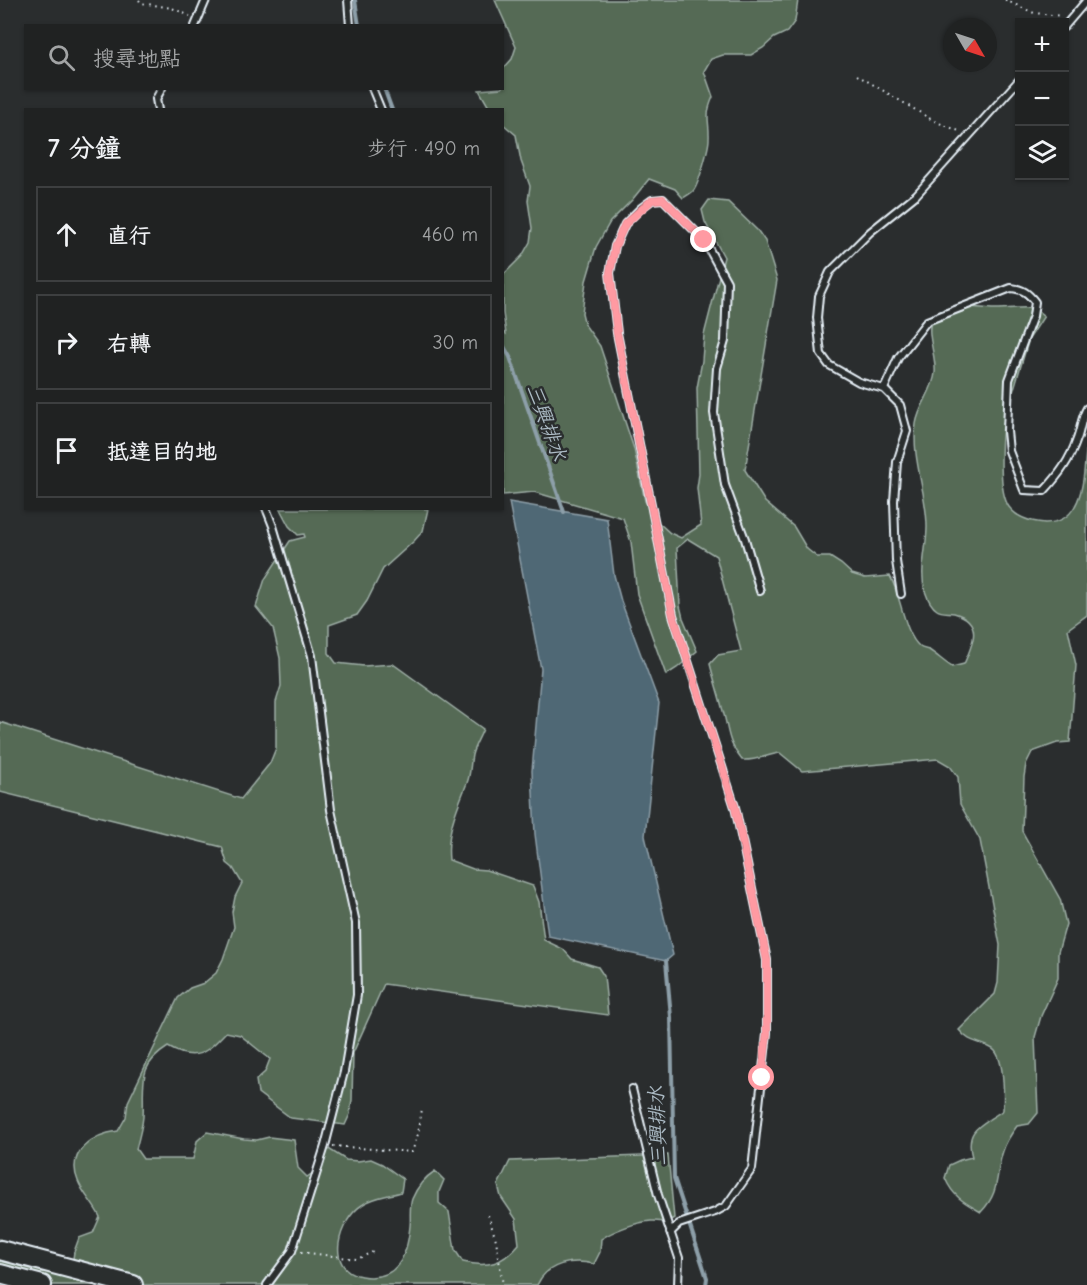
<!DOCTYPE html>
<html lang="zh-TW">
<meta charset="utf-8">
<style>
:root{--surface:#202222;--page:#282a2a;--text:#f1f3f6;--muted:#a2a4a5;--line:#3d3f40}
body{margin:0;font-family:"Comic Neue","LXGW WenKai TC",sans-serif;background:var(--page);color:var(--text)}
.controls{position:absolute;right:18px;top:18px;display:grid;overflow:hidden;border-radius:0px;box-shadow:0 2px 4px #0004}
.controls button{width:54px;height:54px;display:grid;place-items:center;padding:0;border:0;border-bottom:2px solid var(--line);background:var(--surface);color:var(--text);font:30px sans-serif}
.compass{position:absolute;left:943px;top:18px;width:54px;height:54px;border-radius:50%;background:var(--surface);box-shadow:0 2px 4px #0004;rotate:129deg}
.stop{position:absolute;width:18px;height:18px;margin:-14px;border:4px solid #ff9aa2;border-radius:50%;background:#fff}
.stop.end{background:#ff9aa2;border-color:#fff;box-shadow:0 2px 6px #0008}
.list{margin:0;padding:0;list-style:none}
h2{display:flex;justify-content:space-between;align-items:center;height:78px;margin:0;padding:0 24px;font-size:26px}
h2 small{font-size:20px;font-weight:400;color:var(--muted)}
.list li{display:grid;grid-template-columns:39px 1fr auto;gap:18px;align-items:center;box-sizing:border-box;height:96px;margin:0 12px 12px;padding:0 12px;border:2px solid var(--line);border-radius:0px}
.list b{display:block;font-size:22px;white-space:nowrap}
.list em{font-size:20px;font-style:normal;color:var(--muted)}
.icon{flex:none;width:33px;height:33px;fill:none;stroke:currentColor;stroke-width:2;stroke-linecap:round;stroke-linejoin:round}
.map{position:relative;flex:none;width:1087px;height:1285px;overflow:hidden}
.search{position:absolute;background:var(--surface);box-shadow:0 2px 4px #0004;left:24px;top:24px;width:480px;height:66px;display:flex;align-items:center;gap:15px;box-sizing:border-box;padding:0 21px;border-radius:0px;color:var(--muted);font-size:22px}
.panel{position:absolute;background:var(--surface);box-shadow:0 2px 4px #0004;left:24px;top:108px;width:480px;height:402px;border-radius:0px}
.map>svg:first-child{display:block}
.green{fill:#556a55;stroke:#9eaea6;stroke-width:1.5}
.water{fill:#506875;stroke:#8d9fa9;stroke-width:1.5}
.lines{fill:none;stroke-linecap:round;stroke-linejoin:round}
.stream{stroke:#8d9fa9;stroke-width:4}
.lane-casing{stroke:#e8f1f8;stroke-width:10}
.secondary-casing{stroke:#e8f1f8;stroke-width:22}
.path{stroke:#e8f1f8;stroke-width:2;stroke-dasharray:1.5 4.5;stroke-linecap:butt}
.lane{stroke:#2a2d2e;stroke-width:6}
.secondary{stroke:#2a2d2e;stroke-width:18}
.route{stroke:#ff9aa2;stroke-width:8}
.labels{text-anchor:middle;stroke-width:5;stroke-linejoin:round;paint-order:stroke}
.water-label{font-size:20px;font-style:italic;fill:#abbac4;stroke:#2a2d2e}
</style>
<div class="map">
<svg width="1087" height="1285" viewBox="0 0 1087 1285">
<rect width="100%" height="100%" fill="#2a2d2e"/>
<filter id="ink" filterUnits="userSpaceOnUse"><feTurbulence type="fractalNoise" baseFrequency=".0167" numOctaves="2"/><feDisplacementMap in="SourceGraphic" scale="12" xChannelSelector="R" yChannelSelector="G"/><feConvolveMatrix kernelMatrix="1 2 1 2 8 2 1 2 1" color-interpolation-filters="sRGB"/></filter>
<g filter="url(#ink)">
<path class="green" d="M 495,0 L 798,0 L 795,21 L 787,32 L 774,38 L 763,48 L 751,55 L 723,55 L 711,59 L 704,71 L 713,97 C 704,117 710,121 709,139 C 709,147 699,183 694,190 C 692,193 686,196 683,198 L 675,189 L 649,179 L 632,200 L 610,222 L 596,247 L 586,281 L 582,313 L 585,325 L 600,346 L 613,385 L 634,449 L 645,501 L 659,523 L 670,533 L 681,538 L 701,525 L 697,488 L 699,474 L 697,388 L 702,361 L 704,335 L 724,257 L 705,222 L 702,210 L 709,200 L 728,202 L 758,231 L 765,241 L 777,280 L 745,470 L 765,502 L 794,527 L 807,549 L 817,557 L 830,557 L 841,564 L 852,574 L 865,578 L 890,576 C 901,595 904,634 920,647 C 922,649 926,649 929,650 C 937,655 944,662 952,667 L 964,664 C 973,644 984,621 954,613 C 949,612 941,613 937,610 C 931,606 927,597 925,591 C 919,571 927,548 927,527 C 927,493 911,458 916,424 C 919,405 933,391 935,373 C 937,358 925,332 932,319 C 942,301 977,308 993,309 C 1006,309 1020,307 1034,308 L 1044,316 L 1029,339 L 1003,425 C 1001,443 998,492 1009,507 C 1017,518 1032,522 1045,523 C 1058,523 1068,519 1075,506 C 1085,489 1084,463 1087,443 L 1087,615 L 1068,629 L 1076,665 L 1070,742 L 1057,743 L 1032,752 L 1026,764 L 1024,777 L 1022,831 L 1060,899 L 1066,924 L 1058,952 L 1058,978 L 1041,1016 L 1035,1037 L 1038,1113 L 1029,1124 L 1017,1126 C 1011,1134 1006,1141 1003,1151 C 995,1174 1001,1192 981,1212 C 965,1203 953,1197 945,1178 L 949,1165 L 960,1160 L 972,1157 C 964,1128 983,1125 1003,1110 C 1004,1096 1005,1054 991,1048 C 976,1040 971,1044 959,1030 L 995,994 L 998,983 L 1000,945 L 980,840 L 960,804 L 958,777 L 950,766 L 938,759 L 802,771 L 780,753 C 766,755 756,761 742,760 C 727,742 729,731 723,711 C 719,695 714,680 710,664 L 718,655 L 741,651 L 716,556 L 688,539 L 677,548 L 680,606 L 683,618 L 697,651 L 677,668 L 666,675 L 637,594 L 631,542 L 623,518 L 534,492 L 503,495 L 503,332 L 506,334 L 503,313 L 503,275 L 522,256 L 530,242 L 532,228 L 528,201 L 530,186 L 521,161 L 516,135 L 503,124 L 502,110 L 490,109 L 479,90 L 502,88 L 503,69 L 512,59 L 516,47 Z
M 280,509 L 428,509 L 423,531 L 414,541 L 383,569 L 367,601 L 357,615 L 329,625 L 329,653 L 336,663 L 364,666 L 393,664 L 483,729 C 480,737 474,746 472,755 C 470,764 471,773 467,783 C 457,808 446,832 449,860 L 473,869 L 486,870 L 533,886 L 539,902 L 544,940 L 563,949 L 572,959 L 598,967 L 604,976 L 608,1015 L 384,984 L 353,1053 L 352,1100 L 350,1114 L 345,1125 L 291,1118 L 258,1093 L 256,1080 L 265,1072 L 270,1059 L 240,1035 L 226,1032 C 206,1053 196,1063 168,1047 C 136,1067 145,1084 143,1117 C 142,1127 139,1138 136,1149 L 143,1159 L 193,1159 L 197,1141 L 207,1132 L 244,1139 L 257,1140 L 269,1137 L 294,1140 L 298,1168 L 307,1177 L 317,1170 L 317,1158 L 324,1146 L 346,1160 L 358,1161 L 371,1159 L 382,1164 L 403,1179 L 401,1192 C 388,1196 373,1197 362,1205 C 339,1220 324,1269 361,1276 C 397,1282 407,1257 410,1226 C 411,1218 409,1207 412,1199 C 417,1187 424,1178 435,1171 L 444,1180 L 439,1192 L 439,1203 L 449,1212 L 455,1250 L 463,1262 C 488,1268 502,1264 519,1244 L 516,1219 L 501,1197 L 498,1185 L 510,1161 L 668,1155 L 674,1218 C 663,1225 663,1220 651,1221 C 636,1222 613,1231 601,1239 L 600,1252 L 594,1264 C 572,1259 547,1263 537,1285 L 0,1285 L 0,1239 L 47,1268 L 72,1266 L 74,1252 L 79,1238 L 93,1233 L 100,1217 C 94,1204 83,1194 78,1181 C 66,1152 93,1134 118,1131 L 126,1117 L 128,1102 L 178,998 L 190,988 L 204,983 L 216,973 L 223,959 L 234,927 L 232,912 L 235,897 L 242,883 L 233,868 L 227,863 L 222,847 L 0,792 L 0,722 L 241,799 L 270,763 L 276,748 L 276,702 L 281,686 L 280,658 L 273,628 L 256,607 L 265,579 L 290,541 L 305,537 L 304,534 L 298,535 L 289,526 Z"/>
<path class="water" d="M 509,502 L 607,519 L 614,575 L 621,601 L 659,703 L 645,836 L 673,955 L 666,961 L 548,936 L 535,834 L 532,771 L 541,669 Z"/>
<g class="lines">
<path class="stream" d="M 355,0 L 359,26
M 384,88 L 392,110
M 502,343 L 510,357 L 564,512
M 666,961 L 671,1017 L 674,1178 L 707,1278 L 706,1285"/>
<g class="lane-casing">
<path id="lane" d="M 348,0 L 350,26
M 195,26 L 206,0
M 1064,27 L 1087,0
M 372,88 L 381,110
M 158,110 L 156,99 L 162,88
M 884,389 L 898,358 L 927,321 L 1011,288 C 1023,289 1028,293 1035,302 L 1033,316 L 1009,380 L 1007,431 L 1009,451 L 1024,490 L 1044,491 C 1059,475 1070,460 1077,439 C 1081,429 1081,418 1087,408
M 266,508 L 273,526 L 312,656 L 331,810 L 356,923 L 357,995 L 344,1072 L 325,1146 L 292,1251 L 267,1285
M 901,594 L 896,561 L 894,501 L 897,462 L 907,431 L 900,405 L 884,389 L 859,382 L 829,365 L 821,354 L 817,318 L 819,296 L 830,272 L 870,232 L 916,195 L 1020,79
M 632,1089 L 658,1195 L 679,1258 L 678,1285
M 670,1233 L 679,1224 L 715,1212 L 726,1206 L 752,1169 L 767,1033 L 767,960 L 735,807 L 673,615 L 617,333 L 610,273 L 615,246 L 625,224 L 641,208 L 652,200 L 663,199 L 704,240 L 727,282 L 725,341 L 717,368 L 714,413 L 725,485 L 745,539 L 760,591"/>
</g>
<g class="secondary-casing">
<path id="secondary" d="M 0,1250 L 133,1285
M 0,1274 L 42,1285"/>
</g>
<path class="path" d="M 139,0 L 141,3 L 172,8 L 190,16
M 1005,0 L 1034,13 L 1062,16
M 857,75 L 934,121 L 959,131
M 333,1146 L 412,1152 L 418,1134 L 422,1109
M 488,1215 L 496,1240 L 503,1285
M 301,1252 L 357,1259 L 375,1251"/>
<use href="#lane" class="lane"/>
<use href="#secondary" class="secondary"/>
</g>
</g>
<g class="lines" filter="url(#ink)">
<path class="route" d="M 704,240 L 663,199 L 652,200 L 625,224 L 615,246 L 610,273 L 617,333 L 673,615 L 735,807 L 767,960 L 767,1033 L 762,1078"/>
</g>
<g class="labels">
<g class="water-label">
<text transform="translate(547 422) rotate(70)" y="7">三興排水</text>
<text transform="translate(657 1126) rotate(-92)" y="7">三興排水</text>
</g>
</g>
</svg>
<div class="controls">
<button>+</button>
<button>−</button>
<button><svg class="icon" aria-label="layers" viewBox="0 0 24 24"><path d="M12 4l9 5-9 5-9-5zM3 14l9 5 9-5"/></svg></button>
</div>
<svg class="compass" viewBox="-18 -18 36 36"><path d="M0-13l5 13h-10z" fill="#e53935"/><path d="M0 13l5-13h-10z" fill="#a2a4a5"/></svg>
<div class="stop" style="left:762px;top:1078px"></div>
<div class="stop end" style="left:704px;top:240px"></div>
<div class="search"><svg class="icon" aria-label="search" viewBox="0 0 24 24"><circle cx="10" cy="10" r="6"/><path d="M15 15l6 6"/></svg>搜尋地點</div>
<section class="panel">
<h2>7 分鐘<small>步行 · 490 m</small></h2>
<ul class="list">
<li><svg class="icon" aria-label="ahead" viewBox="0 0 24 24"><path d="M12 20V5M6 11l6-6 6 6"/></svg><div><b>直行</b></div><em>460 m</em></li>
<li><svg class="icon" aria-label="right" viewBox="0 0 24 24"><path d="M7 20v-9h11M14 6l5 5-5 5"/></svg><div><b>右轉</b></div><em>30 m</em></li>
<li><svg class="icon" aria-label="arrive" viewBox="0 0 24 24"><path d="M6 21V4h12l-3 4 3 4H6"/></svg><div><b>抵達目的地</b></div></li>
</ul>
</section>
</div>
